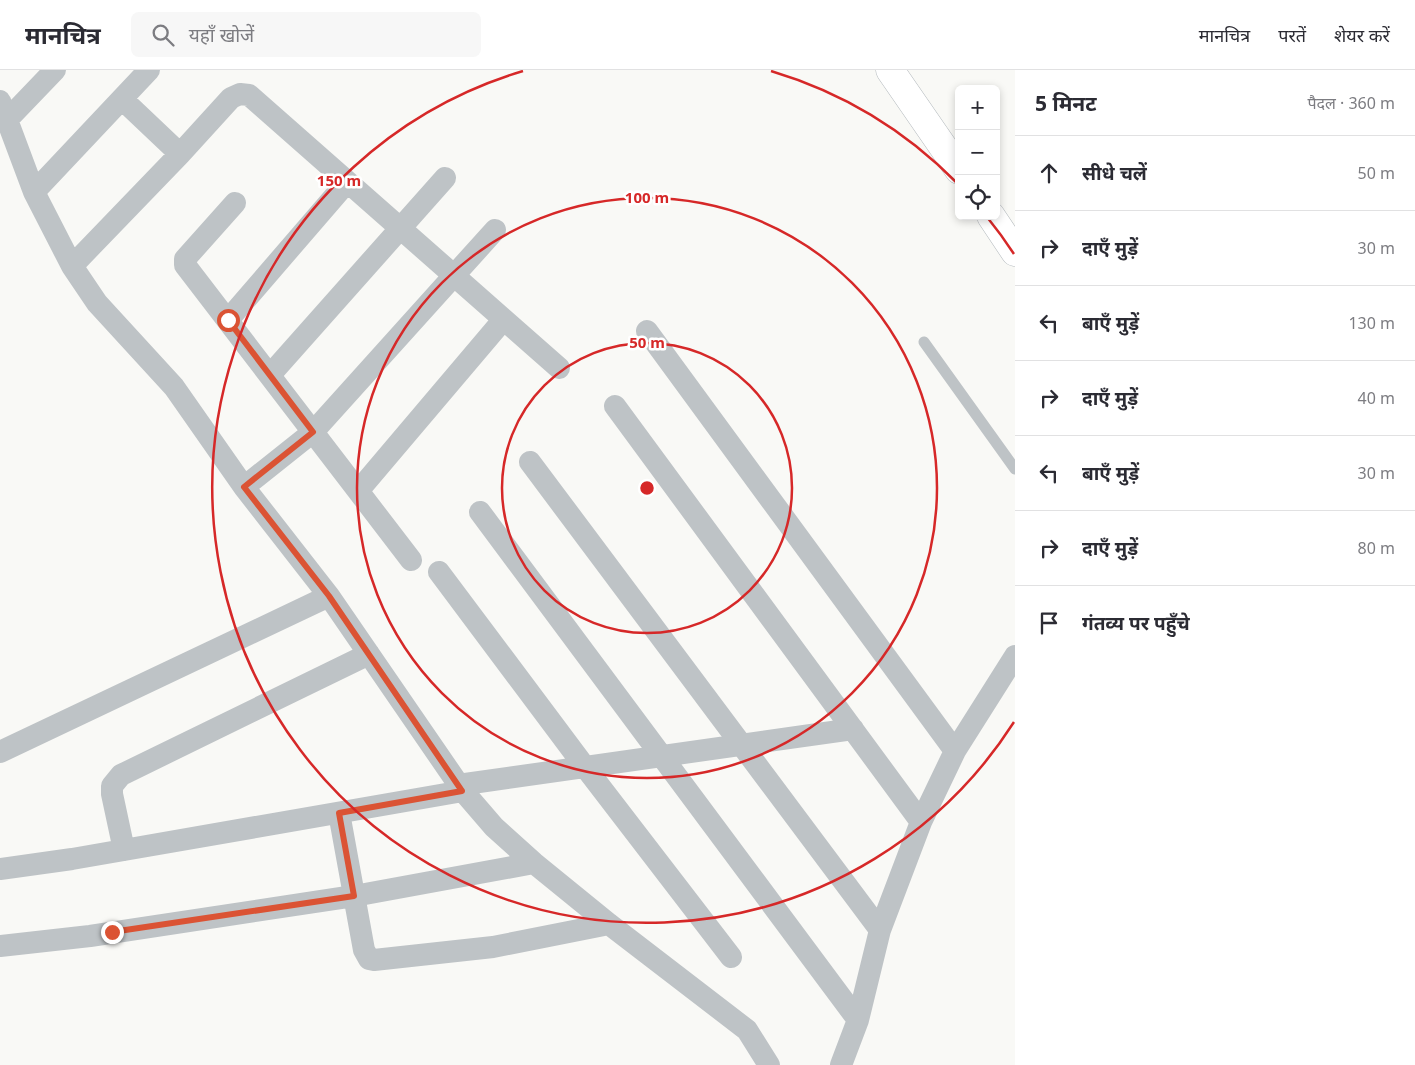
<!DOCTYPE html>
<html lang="hi">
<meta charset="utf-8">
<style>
:root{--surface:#fff;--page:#f7f7f7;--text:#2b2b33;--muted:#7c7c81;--line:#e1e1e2}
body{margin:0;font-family:"Noto Sans","Noto Sans Devanagari",sans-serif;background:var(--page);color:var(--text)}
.controls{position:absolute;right:15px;top:15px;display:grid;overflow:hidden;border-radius:8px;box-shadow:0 2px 8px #0003}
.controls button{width:45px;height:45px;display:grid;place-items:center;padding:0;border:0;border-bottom:1px solid var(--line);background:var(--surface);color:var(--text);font:25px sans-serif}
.stop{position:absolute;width:15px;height:15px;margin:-11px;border:4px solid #db5334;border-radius:50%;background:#fff}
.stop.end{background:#db5334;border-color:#fff;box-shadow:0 1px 5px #0008}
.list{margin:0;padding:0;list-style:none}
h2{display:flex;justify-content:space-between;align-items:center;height:65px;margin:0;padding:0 20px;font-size:21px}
h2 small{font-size:16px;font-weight:400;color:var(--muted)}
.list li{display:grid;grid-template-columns:32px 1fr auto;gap:15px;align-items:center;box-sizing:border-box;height:75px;padding:0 20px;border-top:1px solid var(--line)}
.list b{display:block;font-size:19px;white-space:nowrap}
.list em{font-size:16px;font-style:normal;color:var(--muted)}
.icon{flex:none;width:28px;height:28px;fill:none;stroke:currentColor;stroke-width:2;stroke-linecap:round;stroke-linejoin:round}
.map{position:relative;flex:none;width:1015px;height:995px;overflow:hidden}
header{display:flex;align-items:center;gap:30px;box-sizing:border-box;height:70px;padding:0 25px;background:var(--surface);border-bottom:1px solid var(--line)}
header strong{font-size:24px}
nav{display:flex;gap:28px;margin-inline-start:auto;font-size:18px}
.search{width:350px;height:45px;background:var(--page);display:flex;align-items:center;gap:12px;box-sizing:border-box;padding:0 18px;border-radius:8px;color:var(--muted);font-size:19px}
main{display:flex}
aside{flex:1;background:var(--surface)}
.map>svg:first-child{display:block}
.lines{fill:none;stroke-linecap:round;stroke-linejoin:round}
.secondary-casing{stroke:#b3b9bd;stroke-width:29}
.lane{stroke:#bec3c6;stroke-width:11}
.street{stroke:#bec3c6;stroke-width:22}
.secondary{stroke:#fff;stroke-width:28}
.route{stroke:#db5334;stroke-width:6}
.ring{fill:none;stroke:#d62828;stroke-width:2.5}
.centre{fill:#d62828;stroke:#fff;stroke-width:2.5}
.ring-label{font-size:15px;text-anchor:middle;font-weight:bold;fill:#d62828;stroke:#fff;stroke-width:5;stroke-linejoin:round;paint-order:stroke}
</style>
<header>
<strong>मानचित्र</strong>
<div class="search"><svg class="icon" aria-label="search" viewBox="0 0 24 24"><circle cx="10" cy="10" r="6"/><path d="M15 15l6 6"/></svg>यहाँ खोजें</div>
<nav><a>मानचित्र</a><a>परतें</a><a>शेयर करें</a></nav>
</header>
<main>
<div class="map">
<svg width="1015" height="995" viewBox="0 0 1015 995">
<rect width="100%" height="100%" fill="#f9f9f6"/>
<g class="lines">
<g class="secondary-casing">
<path id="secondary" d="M 890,0 L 959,100
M 991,146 L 1015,182"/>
</g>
<path class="lane" d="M 924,272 L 1015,399"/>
<path class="street" d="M 122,29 L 180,84
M 0,31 L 34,122 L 72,196 L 97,233 L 174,317 L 244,417 L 329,526 L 463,721 L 494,757 L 534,793 L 609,854 L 747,960 L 769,995
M 7,50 L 55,0
M 34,122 L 149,0
M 235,133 L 185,189 L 185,195 L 411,490
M 72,196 L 180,84 L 231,28 L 240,24 L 249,25 L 559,298
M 228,250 L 347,112
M 647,261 L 955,681
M 270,305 L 445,108
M 615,336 L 921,752
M 530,392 L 880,860
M 244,417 L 313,362 L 495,160
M 359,420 L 503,250
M 480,442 L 858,950
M 439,502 L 585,697 L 731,887
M 0,682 L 329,526
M 458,715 L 853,659
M 339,743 L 364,880 L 369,889 L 374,890 L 493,877 L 609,854
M 124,780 L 112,724 L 112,716 L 121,705 L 369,584
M 0,799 L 72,789 L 463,721
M 0,876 L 90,866 L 354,826 L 534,793
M 841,995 L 858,950 L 880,860 L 921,752 L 955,681 L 1015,586"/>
<use href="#secondary" class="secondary"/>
</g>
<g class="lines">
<path class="route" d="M 112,862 L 354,826 L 339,743 L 462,721 L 329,526 L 244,417 L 313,362 L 228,250"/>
</g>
<g class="ring">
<circle cx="647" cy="418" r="145"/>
<circle cx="647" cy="418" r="290"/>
<path d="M1014 652A435 435 0 1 1 523 1M771 1A435 435 0 0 1 957 113M987 147A435 435 0 0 1 1014 184"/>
</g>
<circle cx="647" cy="418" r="8" class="centre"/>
<g class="ring-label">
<text x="339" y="116">150 m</text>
<text x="647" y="133">100 m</text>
<text x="647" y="278">50 m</text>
</g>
</svg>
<div class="controls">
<button>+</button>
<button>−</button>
<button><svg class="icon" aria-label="locate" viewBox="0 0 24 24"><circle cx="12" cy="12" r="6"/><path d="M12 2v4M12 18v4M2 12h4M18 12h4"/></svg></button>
</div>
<div class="stop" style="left:228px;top:250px"></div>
<div class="stop end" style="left:112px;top:862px"></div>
</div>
<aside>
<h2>5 मिनट<small>पैदल · 360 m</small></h2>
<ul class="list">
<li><svg class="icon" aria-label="ahead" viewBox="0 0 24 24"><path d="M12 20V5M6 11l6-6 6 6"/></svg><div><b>सीधे चलें</b></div><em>50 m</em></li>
<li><svg class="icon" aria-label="right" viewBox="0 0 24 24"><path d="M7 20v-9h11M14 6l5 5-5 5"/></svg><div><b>दाएँ मुड़ें</b></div><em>30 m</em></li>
<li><svg class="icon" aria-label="left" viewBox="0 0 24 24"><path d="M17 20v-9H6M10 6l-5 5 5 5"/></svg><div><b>बाएँ मुड़ें</b></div><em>130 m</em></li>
<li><svg class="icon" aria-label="right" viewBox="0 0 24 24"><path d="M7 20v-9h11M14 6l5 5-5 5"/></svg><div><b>दाएँ मुड़ें</b></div><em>40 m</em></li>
<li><svg class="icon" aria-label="left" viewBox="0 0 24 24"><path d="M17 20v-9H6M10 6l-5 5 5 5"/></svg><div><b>बाएँ मुड़ें</b></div><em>30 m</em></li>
<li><svg class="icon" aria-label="right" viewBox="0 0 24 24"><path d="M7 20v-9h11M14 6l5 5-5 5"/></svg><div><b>दाएँ मुड़ें</b></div><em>80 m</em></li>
<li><svg class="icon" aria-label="arrive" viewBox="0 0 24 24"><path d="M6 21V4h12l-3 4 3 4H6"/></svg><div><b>गंतव्य पर पहुँचे</b></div></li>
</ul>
</aside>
</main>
